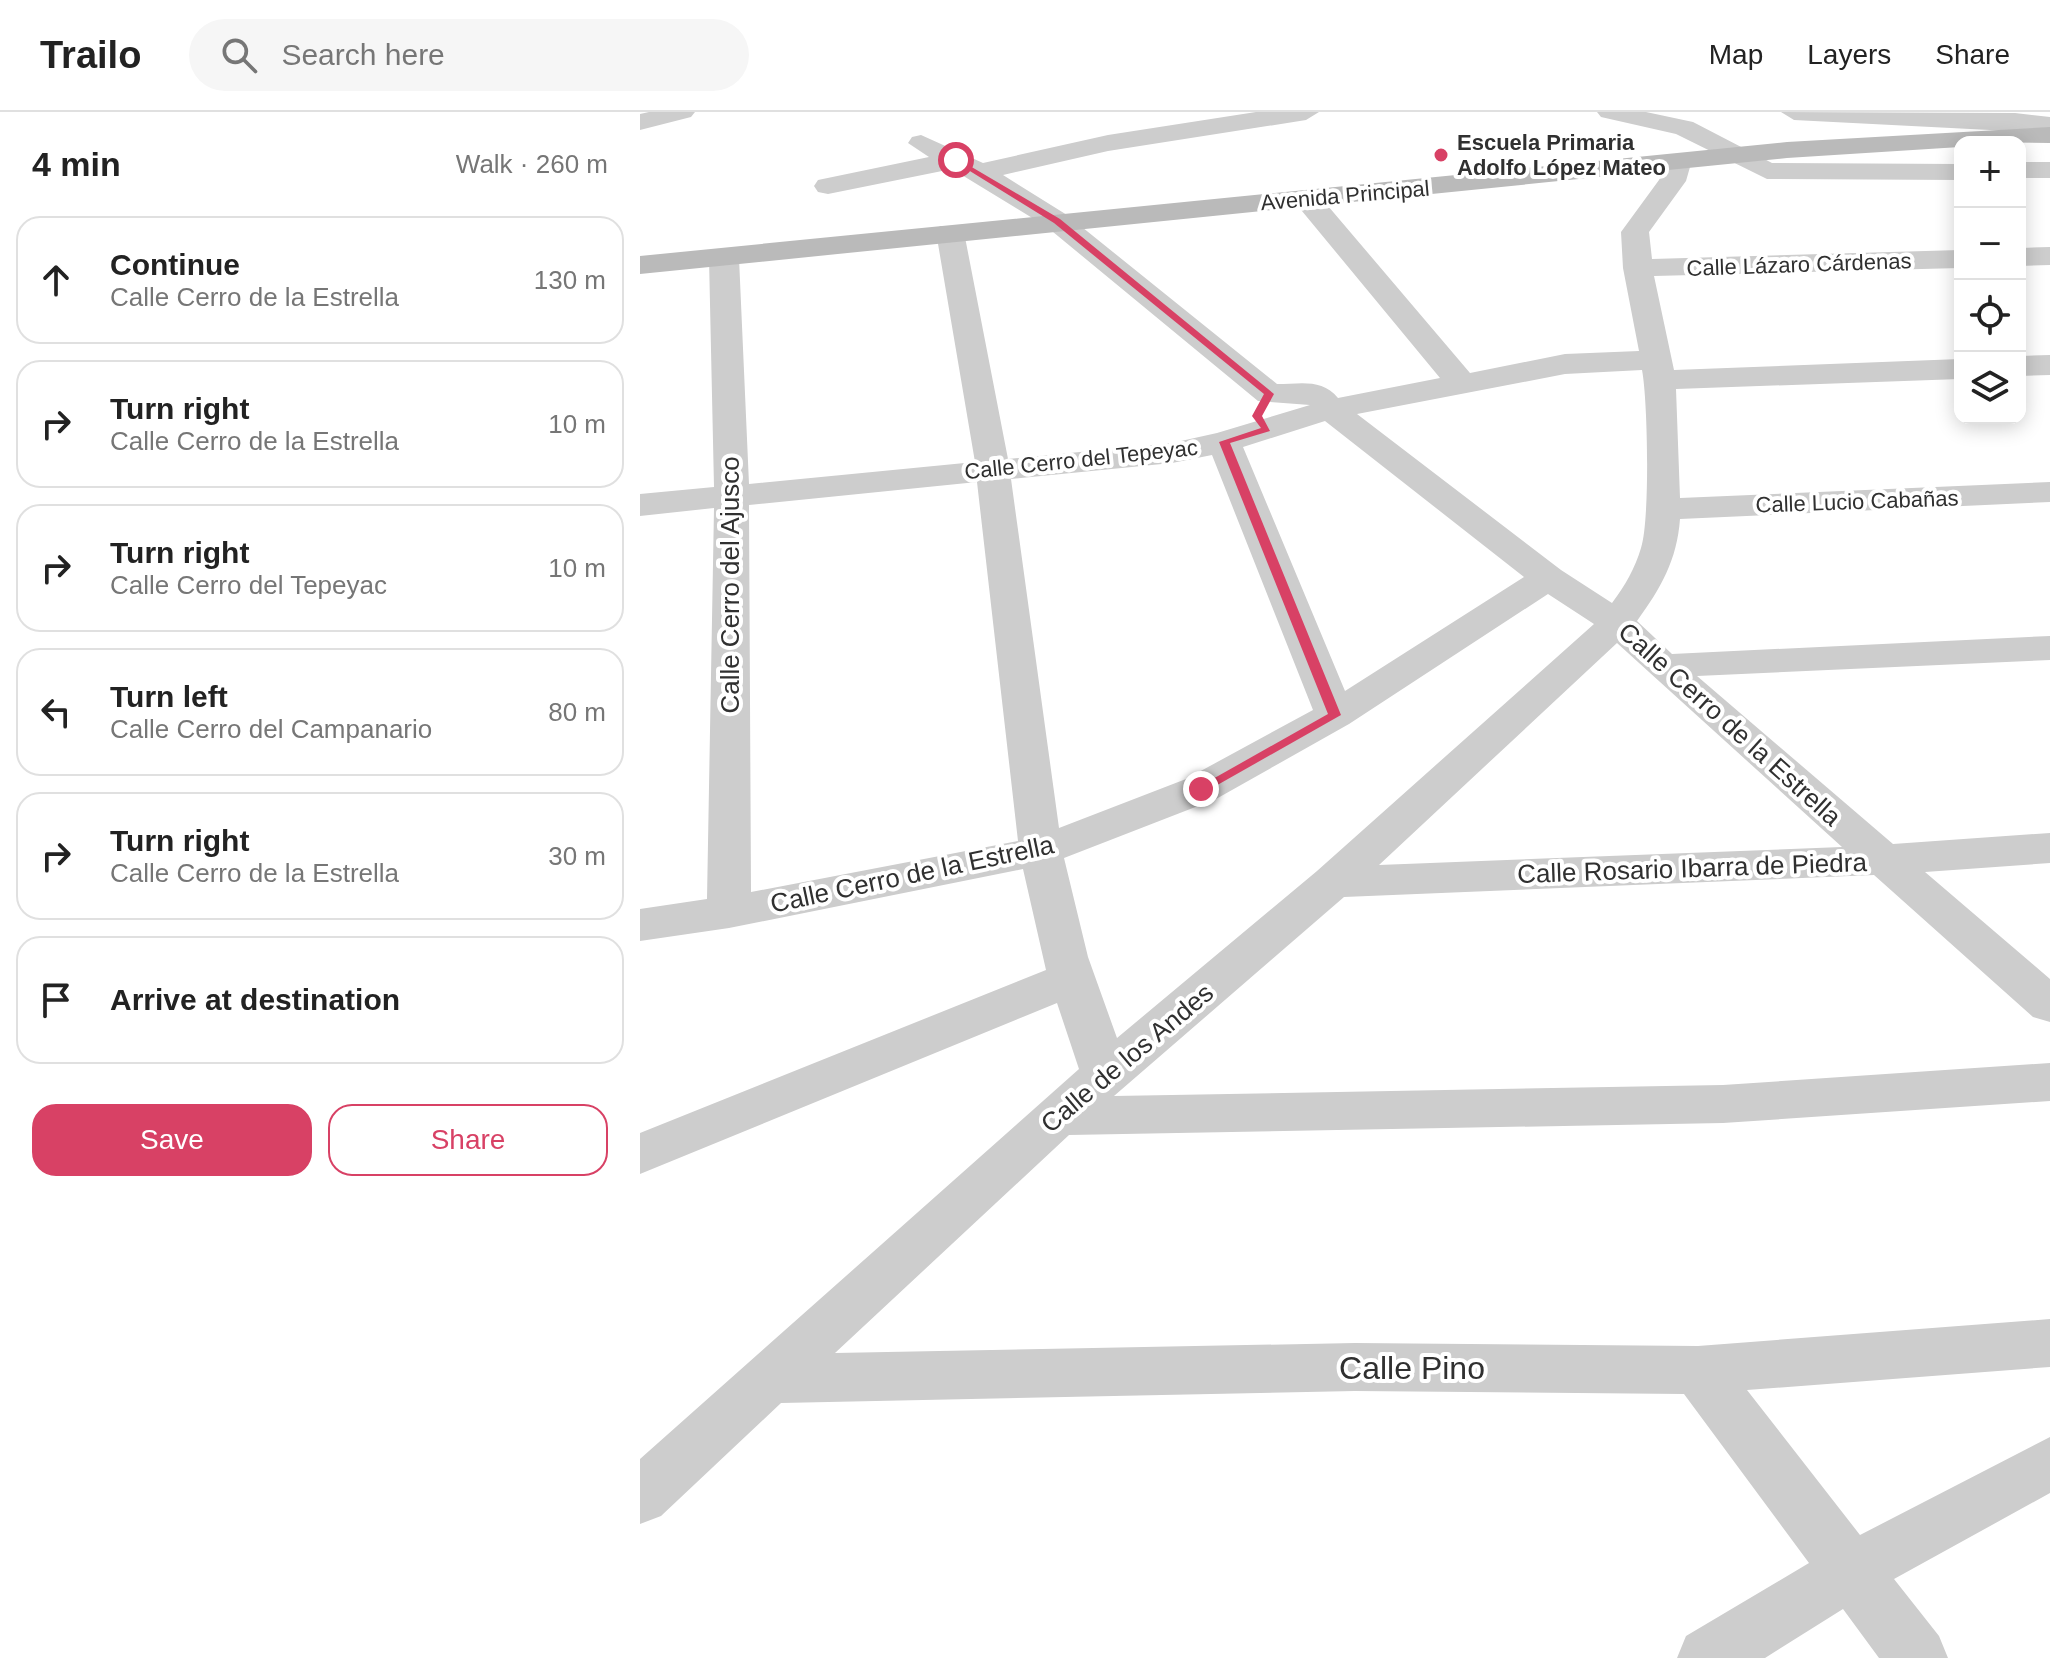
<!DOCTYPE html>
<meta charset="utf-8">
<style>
:root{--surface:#fff;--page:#f6f6f6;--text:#222;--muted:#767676;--line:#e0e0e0;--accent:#d84165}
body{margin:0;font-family:Helvetica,sans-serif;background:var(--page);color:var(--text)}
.controls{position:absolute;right:24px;top:24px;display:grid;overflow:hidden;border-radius:16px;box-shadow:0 4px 20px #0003}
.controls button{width:72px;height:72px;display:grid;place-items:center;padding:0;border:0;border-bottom:2px solid var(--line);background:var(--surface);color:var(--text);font:40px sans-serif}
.stop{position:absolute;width:24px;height:24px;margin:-18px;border:6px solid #d84165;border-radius:50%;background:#fff}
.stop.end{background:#d84165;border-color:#fff;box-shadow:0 2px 8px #0008}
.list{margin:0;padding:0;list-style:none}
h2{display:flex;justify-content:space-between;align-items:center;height:104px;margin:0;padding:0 32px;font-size:34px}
h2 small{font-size:26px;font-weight:400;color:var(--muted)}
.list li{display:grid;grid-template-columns:52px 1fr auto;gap:24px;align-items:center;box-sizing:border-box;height:128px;margin:0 16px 16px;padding:0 16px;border:2px solid var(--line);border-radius:24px}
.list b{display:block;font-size:30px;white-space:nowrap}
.list p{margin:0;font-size:26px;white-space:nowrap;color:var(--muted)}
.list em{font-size:26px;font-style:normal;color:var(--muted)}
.actions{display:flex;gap:16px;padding:24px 32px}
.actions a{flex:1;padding:18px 0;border:2px solid var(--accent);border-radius:24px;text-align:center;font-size:28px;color:var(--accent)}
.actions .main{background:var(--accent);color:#fff}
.icon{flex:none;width:44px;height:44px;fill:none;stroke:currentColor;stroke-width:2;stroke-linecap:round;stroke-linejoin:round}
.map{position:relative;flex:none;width:1410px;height:1546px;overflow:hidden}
header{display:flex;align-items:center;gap:48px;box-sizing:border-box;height:112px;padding:0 40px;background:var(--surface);border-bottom:2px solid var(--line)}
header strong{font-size:38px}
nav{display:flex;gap:44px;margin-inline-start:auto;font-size:28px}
.search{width:560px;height:72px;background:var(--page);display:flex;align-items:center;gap:20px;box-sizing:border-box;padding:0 28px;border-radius:44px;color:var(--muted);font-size:30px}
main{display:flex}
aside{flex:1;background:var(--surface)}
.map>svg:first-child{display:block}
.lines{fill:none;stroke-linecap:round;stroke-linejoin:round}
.street{fill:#cdcdcd;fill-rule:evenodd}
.secondary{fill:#bababa;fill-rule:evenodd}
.route{fill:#d84165}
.poi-dot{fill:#d84165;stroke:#fff;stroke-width:3}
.labels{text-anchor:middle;stroke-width:8;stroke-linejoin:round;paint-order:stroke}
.far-poi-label{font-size:22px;font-weight:bold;fill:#303030;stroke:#fff;text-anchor:start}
.far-street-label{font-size:22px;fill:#303030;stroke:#fff}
.street-label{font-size:26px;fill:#303030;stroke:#fff}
.near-street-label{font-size:32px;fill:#303030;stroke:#fff}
</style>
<header>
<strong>Trailo</strong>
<div class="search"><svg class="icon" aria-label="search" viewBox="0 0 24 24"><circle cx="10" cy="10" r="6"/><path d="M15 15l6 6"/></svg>Search here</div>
<nav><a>Map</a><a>Layers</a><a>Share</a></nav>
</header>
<main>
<aside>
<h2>4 min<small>Walk · 260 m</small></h2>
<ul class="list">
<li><svg class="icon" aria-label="ahead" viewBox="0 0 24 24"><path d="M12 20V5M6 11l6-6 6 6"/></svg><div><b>Continue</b><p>Calle Cerro de la Estrella</p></div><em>130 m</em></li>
<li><svg class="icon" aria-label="right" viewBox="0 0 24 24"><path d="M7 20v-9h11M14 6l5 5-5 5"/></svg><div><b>Turn right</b><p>Calle Cerro de la Estrella</p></div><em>10 m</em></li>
<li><svg class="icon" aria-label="right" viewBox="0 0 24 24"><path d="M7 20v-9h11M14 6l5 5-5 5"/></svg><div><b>Turn right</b><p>Calle Cerro del Tepeyac</p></div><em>10 m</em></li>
<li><svg class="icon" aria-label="left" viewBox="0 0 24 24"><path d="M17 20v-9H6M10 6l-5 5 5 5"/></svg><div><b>Turn left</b><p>Calle Cerro del Campanario</p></div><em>80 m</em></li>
<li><svg class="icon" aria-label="right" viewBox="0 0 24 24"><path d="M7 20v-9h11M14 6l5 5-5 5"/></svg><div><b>Turn right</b><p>Calle Cerro de la Estrella</p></div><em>30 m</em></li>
<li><svg class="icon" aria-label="arrive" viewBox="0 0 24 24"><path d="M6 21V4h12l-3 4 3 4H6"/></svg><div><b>Arrive at destination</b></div></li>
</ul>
<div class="actions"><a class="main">Save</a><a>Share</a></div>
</aside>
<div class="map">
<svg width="1410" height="1546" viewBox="0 0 1410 1546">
<rect width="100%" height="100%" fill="#fff"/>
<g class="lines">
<path class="street" d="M 9,0 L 55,0 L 51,5 L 0,18 L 0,2 Z
M 616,0 L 679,0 L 666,8 L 468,39 L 363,63 L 427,103 L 637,272 C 660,272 682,266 698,286 L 800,266 L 657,93 L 653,87 L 657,81 L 677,81 L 830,261 L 925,242 L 999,239 L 983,156 L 981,120 L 1019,68 L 1030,42 L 1048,42 L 1052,48 L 1046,69 L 1009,120 L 1012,147 L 1320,138 L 1320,156 L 1014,164 L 1034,258 L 1320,247 L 1320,267 L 1036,277 L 1040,386 L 1410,370 L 1410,390 L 1040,407 C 1037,448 1021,476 997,509 L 1032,542 L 1410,524 L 1410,548 L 1057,564 L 1253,732 L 1410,721 L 1410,751 L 1285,760 L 1410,867 L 1410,910 L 1393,905 L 1234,763 L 704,785 L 474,984 L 1083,973 L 1410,951 L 1410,989 L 1083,1011 L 429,1023 L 195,1241 L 715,1231 L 1058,1234 L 1410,1207 L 1410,1255 L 1107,1278 L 1220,1423 L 1410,1325 L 1410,1381 L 1254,1467 L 1299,1524 L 1308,1546 L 1239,1546 L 1203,1497 L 1125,1546 L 1037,1546 L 1046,1524 L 1169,1451 L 1044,1282 L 715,1279 L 141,1291 L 21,1404 L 0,1412 L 0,1347 L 439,957 L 417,891 L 0,1062 L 0,1021 L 406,858 L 383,757 L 89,816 L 0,829 L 0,797 L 67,787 L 74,396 L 0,404 L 0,382 L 74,375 L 69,146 L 74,140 L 94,140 L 99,146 L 109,372 L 335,350 L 296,120 L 300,114 L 320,114 L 324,120 L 368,347 L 532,331 L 577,321 L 670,293 L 618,289 L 407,115 L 312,57 L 188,82 L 178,80 L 174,74 L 178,68 L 289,45 L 268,31 L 272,25 L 281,23 L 343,51 L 468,23 ZM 1002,258 C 1008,289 1010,409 1001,436 C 995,456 985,474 972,491 L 921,458 L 717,302 L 925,262 ZM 685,309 L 884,465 L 705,579 L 603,335 ZM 572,343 L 673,598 L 546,667 L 419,716 L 371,367 L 532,351 ZM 337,370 L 378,729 L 111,780 L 109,393 ZM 908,482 L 954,512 L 677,759 L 477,926 L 448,845 L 424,746 L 576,687 L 709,612 ZM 977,531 L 1202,735 L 739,753 Z
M 957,0 L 1006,0 L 1053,10 L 1132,51 L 1320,52 L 1320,68 L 1127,67 L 1036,22 L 961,5 Z
M 1141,0 L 1375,1 L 1410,5 L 1410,21 L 1154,8 Z
M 1380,50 L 1410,50 L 1410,66 L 1380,66 Z
M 1410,135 L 1410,153 L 1380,154 L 1380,136 Z
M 1410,243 L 1410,263 L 1380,264 L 1380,244 Z"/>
<path class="secondary" d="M 1410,15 L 1410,31 L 1320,30 L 1320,35 L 1147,46 L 0,162 L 0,144 L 1147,30 Z"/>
</g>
<path class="route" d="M 318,47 L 420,107 L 634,282 L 622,304 L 630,319 L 590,331 L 701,603 L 565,680 L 555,677 L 688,602 L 579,330 L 621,316 L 612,304 L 624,282 L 414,111 L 312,48 Z"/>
<circle class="poi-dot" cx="801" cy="43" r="8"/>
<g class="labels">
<g class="far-poi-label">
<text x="817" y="38">Escuela Primaria<tspan x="817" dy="25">Adolfo López Mateo</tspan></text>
</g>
<g class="far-street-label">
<text transform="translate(705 83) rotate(-5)" y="8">Avenida Principal</text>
<text transform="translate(1159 152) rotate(-2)" y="8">Calle Lázaro Cárdenas</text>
<text transform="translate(441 347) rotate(-6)" y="8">Calle Cerro del Tepeyac</text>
<text transform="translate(1217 389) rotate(-2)" y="8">Calle Lucio Cabañas</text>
</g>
<g class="street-label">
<text transform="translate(90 473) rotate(-90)" y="9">Calle Cerro del Ajusco</text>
<text transform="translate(1090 612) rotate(42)" y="9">Calle Cerro de la Estrella</text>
<text transform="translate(1052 756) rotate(-2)" y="9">Calle Rosario Ibarra de Piedra</text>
<text transform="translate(272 762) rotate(-12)" y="9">Calle Cerro de la Estrella</text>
<text transform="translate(487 946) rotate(-40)" y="9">Calle de los Andes</text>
</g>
<g class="near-street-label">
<text x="772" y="1267">Calle Pino</text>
</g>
</g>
</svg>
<div class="controls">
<button>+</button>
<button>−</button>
<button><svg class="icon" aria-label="locate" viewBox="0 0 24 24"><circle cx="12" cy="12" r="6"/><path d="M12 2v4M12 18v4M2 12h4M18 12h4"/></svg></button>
<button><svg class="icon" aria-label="layers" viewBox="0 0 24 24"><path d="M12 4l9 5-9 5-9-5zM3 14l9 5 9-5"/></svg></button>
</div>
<div class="stop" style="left:316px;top:48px"></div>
<div class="stop end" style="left:561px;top:677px"></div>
</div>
</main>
